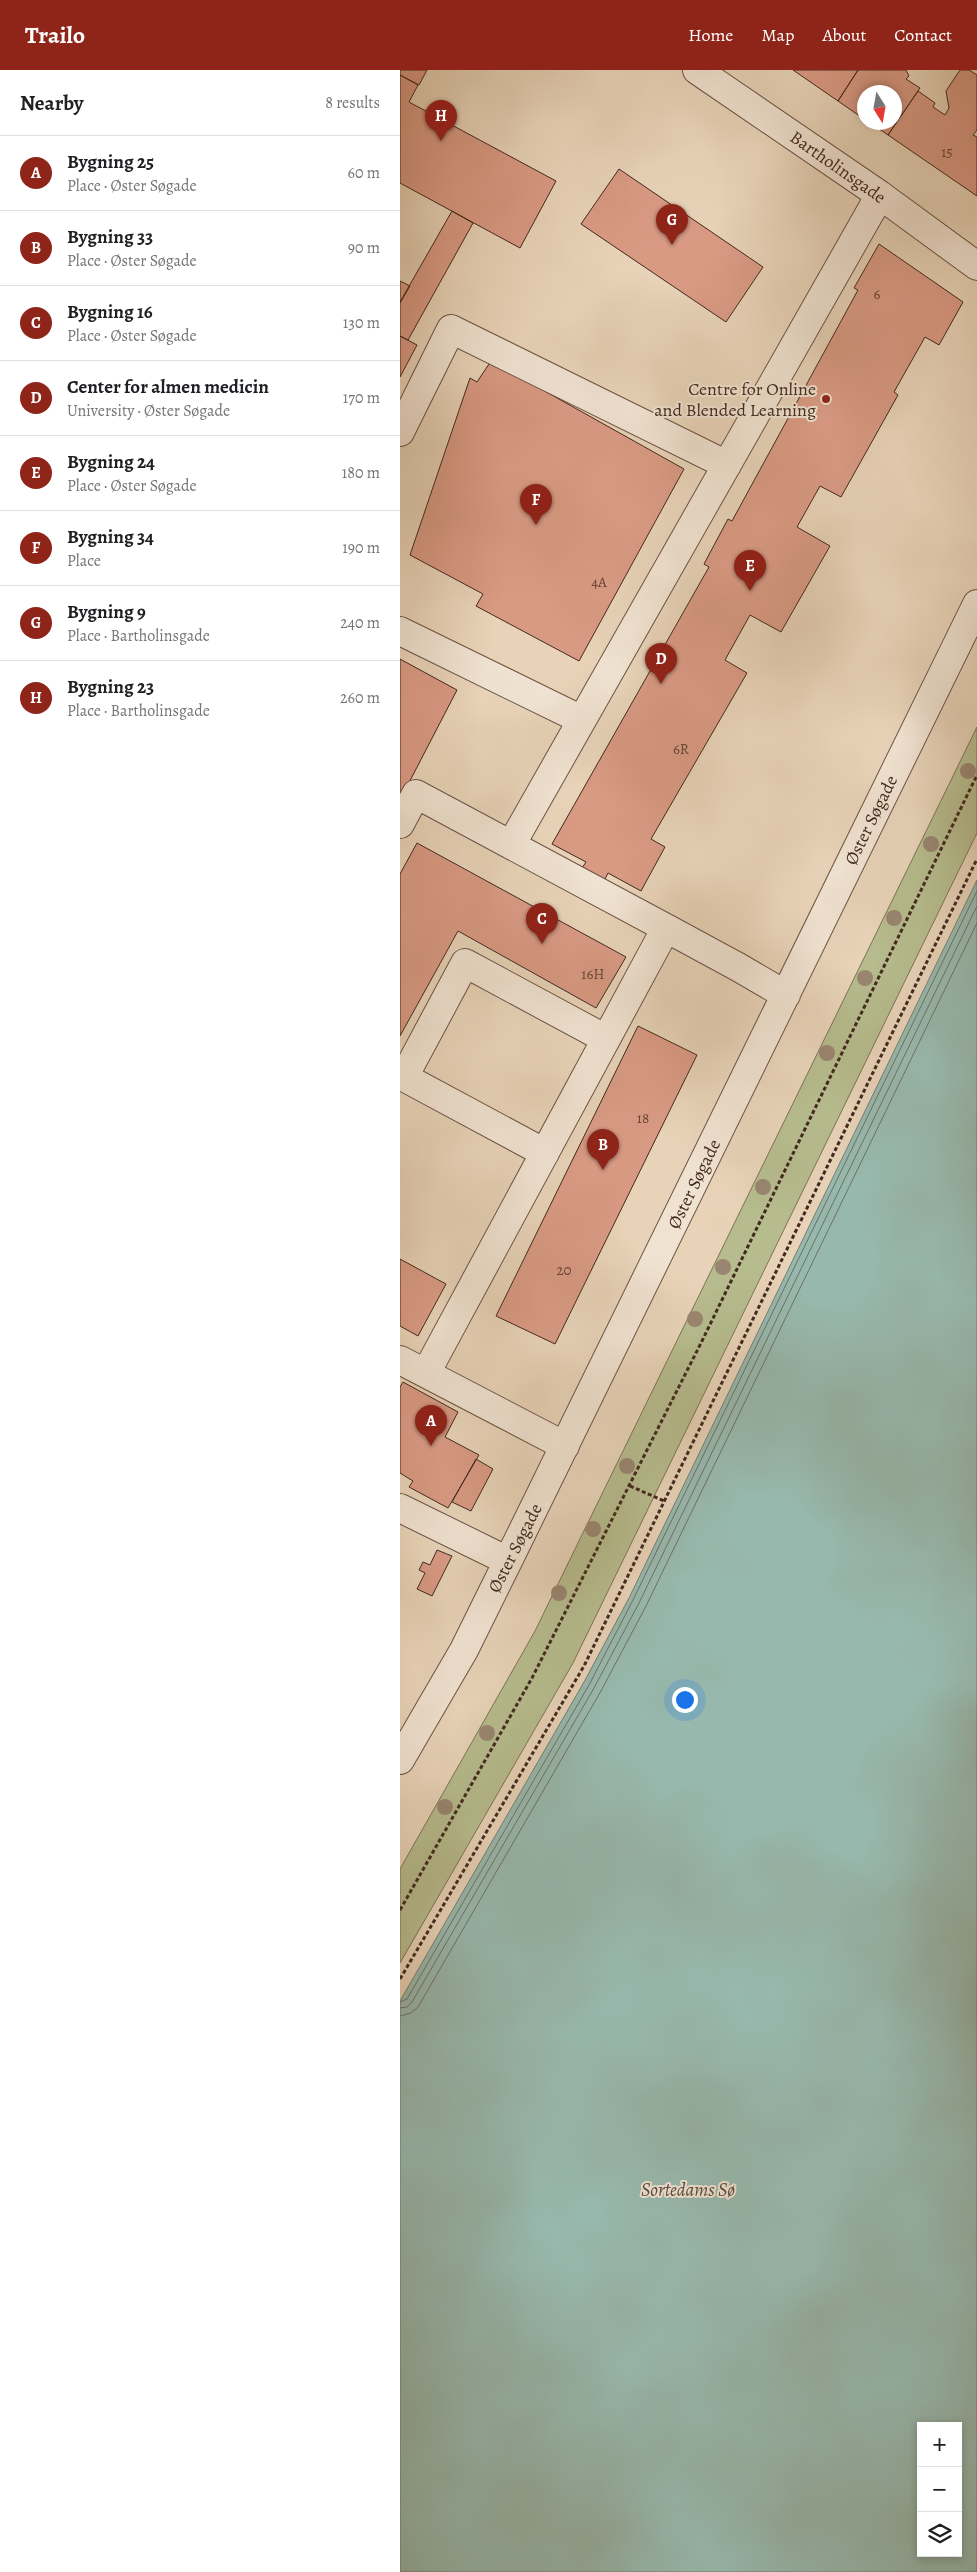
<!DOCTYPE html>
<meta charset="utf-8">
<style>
:root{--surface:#fff;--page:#f2f2f2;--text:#202124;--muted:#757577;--line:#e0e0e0;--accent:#8f2418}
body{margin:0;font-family:Alegreya,serif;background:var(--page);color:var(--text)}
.controls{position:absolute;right:15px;bottom:15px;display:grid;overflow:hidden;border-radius:0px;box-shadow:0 2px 8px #0003}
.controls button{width:45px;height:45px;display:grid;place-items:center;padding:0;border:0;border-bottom:1px solid var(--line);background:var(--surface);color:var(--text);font:25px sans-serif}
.compass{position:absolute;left:457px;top:15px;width:45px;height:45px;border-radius:50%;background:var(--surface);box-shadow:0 2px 8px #0003;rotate:169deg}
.you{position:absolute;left:284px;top:1629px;width:18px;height:18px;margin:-12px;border:4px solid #fff;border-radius:50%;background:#1a73e8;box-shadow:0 0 0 8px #1a73e833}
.badge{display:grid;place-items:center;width:32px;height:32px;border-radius:50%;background:var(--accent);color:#fff;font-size:16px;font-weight:700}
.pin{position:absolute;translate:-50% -41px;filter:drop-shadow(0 1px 2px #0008)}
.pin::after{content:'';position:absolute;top:26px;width:18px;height:15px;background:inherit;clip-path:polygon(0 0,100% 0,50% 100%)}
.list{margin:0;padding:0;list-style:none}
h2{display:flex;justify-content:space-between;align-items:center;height:65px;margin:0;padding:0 20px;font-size:21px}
h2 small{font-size:16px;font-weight:400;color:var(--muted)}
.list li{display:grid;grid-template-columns:32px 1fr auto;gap:15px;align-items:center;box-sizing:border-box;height:75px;padding:0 20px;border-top:1px solid var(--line)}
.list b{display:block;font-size:19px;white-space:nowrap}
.list p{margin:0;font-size:16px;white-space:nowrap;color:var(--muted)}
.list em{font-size:16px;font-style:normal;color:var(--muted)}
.icon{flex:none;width:28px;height:28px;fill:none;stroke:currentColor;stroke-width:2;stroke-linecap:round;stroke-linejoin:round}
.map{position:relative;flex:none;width:577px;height:2502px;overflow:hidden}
header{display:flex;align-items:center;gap:30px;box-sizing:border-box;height:70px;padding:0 25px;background:var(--accent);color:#fff}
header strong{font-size:24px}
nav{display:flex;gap:28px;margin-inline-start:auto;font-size:18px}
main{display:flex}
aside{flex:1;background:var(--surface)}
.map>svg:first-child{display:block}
.green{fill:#b6bc8e;stroke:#7c7256}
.water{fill:#97b8ad;stroke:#757e74;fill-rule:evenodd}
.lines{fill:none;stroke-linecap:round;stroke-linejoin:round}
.shore{stroke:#6c7066;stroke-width:1}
.building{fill:#d99a84;stroke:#42281f}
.minor-casing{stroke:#6c5345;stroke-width:30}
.path{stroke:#42281f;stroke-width:3;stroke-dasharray:4 2.5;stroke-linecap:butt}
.minor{stroke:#f0e2d1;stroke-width:28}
.tree{fill:#998570}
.poi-dot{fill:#8f2418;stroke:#f0e2d1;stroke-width:2}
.labels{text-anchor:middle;stroke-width:4;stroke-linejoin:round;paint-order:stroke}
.number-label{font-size:15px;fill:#684438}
.street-label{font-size:18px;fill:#42281f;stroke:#f0e2d1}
.poi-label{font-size:18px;fill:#42281f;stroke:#f0e2d1;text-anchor:end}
.water-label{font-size:19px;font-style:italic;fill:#574c42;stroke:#f0e2d1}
</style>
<header>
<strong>Trailo</strong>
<nav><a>Home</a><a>Map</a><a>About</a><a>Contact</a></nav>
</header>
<main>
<aside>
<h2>Nearby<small>8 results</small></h2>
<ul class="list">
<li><span class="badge">A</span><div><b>Bygning 25</b><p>Place · Øster Søgade</p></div><em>60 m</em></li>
<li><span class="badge">B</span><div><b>Bygning 33</b><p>Place · Øster Søgade</p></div><em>90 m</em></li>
<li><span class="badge">C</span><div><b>Bygning 16</b><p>Place · Øster Søgade</p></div><em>130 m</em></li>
<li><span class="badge">D</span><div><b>Center for almen medicin</b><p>University · Øster Søgade</p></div><em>170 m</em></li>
<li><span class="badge">E</span><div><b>Bygning 24</b><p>Place · Øster Søgade</p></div><em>180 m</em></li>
<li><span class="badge">F</span><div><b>Bygning 34</b><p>Place</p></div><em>190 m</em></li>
<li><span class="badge">G</span><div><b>Bygning 9</b><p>Place · Bartholinsgade</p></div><em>240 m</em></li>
<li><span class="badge">H</span><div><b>Bygning 23</b><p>Place · Bartholinsgade</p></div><em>260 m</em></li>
</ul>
</aside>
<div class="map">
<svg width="577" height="2502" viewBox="0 0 577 2502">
<rect width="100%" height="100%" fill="#e8d3b8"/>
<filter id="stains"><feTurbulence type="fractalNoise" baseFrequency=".004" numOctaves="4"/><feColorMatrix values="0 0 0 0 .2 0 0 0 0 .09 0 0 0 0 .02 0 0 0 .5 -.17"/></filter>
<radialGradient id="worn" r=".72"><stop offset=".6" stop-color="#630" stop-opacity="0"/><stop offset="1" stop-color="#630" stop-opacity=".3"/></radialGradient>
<path class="green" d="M 577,657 L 577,763 L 173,1593 L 0,1893 L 0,1799 L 135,1561 Z"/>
<path class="water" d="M 577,810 L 577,2502 L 0,2502 L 0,1931 L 184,1612 L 229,1528 ZM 521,2356 L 558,2356 L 558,2483 L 521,2483 Z"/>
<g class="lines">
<path class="shore" d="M 0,1932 L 7,1929 L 189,1615 L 233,1530 L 577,821
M 0,1938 L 7,1937 L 12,1932 L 194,1618 L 239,1533 L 577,836
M 0,1946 L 11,1943 L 18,1937 L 201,1621 L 246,1536 L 577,853"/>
</g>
<path class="building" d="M 0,0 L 27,0 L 19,15 L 0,5 Z
M 393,0 L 458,0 L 438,31 Z
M 458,0 L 506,0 L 509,6 L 506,9 L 520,18 L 488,65 L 469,52 L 494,52 L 494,22 L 464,22 L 464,49 L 438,31 Z
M 560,0 L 569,0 L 577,5 L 577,60 L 573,65 L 577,67 L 577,126 L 488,65 L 518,21 L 535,33 L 533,37 L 545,45 L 549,38 L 546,21 Z
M 0,5 L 18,15 L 9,32 L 156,111 L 120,178 L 0,113 Z
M 219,99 L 363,197 L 326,252 L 181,154 Z
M 52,141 L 73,153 L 8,270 L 0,266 L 0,232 Z
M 479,174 L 563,232 L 539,275 L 525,267 L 494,322 L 498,325 L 441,427 L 420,416 L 397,457 L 430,476 L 381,562 L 350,545 L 325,590 L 347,603 L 251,769 L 265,777 L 241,821 L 208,803 L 201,817 L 178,804 L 186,792 L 152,774 L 309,497 L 304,494 L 328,449 L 332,451 L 458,220 L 454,218 Z
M 0,211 L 10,216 L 0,233 Z
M 0,266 L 17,275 L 0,307 Z
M 91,291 L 284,399 L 179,591 L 76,536 L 83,524 L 10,485 L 70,308 L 77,312 Z
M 0,589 L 57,620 L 0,730 Z
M 17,773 L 226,887 L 196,938 L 58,861 L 0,966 L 0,804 Z
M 238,956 L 297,985 L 155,1274 L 96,1246 Z
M 0,1189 L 46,1214 L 18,1266 L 0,1256 Z
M 3,1312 L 58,1342 L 45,1367 L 79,1385 L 48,1438 L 9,1417 L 13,1411 L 0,1403 L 0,1317 Z
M 76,1389 L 93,1399 L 71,1441 L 52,1432 Z
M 37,1480 L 52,1486 L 32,1526 L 17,1519 L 25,1503 L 19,1500 L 23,1492 L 30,1495 Z"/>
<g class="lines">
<g class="minor-casing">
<path id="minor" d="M 297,0 L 480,125 L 577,196
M 0,362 L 51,259 L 327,395
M 0,561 L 182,650
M 0,754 L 16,724 L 266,858 L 26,1303
M 111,775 L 480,125
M 266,858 L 338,897 L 386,925
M 0,1005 L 145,1083
M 4,1007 L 65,893 L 206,969
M 0,1290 L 165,1376
M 0,1438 L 108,1491
M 0,1690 L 64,1580 L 108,1491 L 577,534"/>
</g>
<path class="path" d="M 230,1416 L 264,1431
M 0,1840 L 132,1608 L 302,1271 L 577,705
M 0,1909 L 184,1596 L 577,789"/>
<use href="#minor" class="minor"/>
</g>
<g class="tree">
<circle cx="568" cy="701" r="8"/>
<circle cx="531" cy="774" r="8"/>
<circle cx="494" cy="848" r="8"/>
<circle cx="465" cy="908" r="8"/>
<circle cx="427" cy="983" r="8"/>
<circle cx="363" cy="1117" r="8"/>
<circle cx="323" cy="1197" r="8"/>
<circle cx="295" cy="1249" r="8"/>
<circle cx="227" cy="1396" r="8"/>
<circle cx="193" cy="1459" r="8"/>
<circle cx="159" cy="1523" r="8"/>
<circle cx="87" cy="1663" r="8"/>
<circle cx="45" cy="1737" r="8"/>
</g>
<circle class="poi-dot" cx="426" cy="329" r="5"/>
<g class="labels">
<g class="number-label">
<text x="547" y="87">15</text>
<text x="477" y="229">6</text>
<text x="199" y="517">4A</text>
<text x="281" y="684">6R</text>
<text x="193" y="909">16H</text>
<text x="243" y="1053">18</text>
<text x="164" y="1205">20</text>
</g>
<g class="street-label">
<text transform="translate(438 97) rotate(35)" y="6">Bartholinsgade</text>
<text transform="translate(471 750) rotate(-64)" y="6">Øster Søgade</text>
<text transform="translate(294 1114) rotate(-64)" y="6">Øster Søgade</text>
<text transform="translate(115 1478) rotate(-63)" y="6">Øster Søgade</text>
</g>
<g class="poi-label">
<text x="416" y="325">Centre for Online<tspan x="416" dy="21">and Blended Learning</tspan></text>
</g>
<g class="water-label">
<text x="288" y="2126">Sortedams Sø</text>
</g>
</g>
<rect width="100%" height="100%" filter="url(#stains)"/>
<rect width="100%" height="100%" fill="url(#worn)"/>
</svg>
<div class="controls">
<button>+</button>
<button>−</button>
<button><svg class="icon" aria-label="layers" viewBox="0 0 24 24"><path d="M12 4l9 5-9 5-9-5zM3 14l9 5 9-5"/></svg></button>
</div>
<svg class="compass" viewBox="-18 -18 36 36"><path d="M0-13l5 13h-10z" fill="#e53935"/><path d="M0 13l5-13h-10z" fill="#757577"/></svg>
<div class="you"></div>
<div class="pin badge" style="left:31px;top:1376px">A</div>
<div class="pin badge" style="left:203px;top:1100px">B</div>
<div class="pin badge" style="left:142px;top:874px">C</div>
<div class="pin badge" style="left:261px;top:614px">D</div>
<div class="pin badge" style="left:350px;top:521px">E</div>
<div class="pin badge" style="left:136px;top:455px">F</div>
<div class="pin badge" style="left:272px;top:175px">G</div>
<div class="pin badge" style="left:41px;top:71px">H</div>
</div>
</main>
